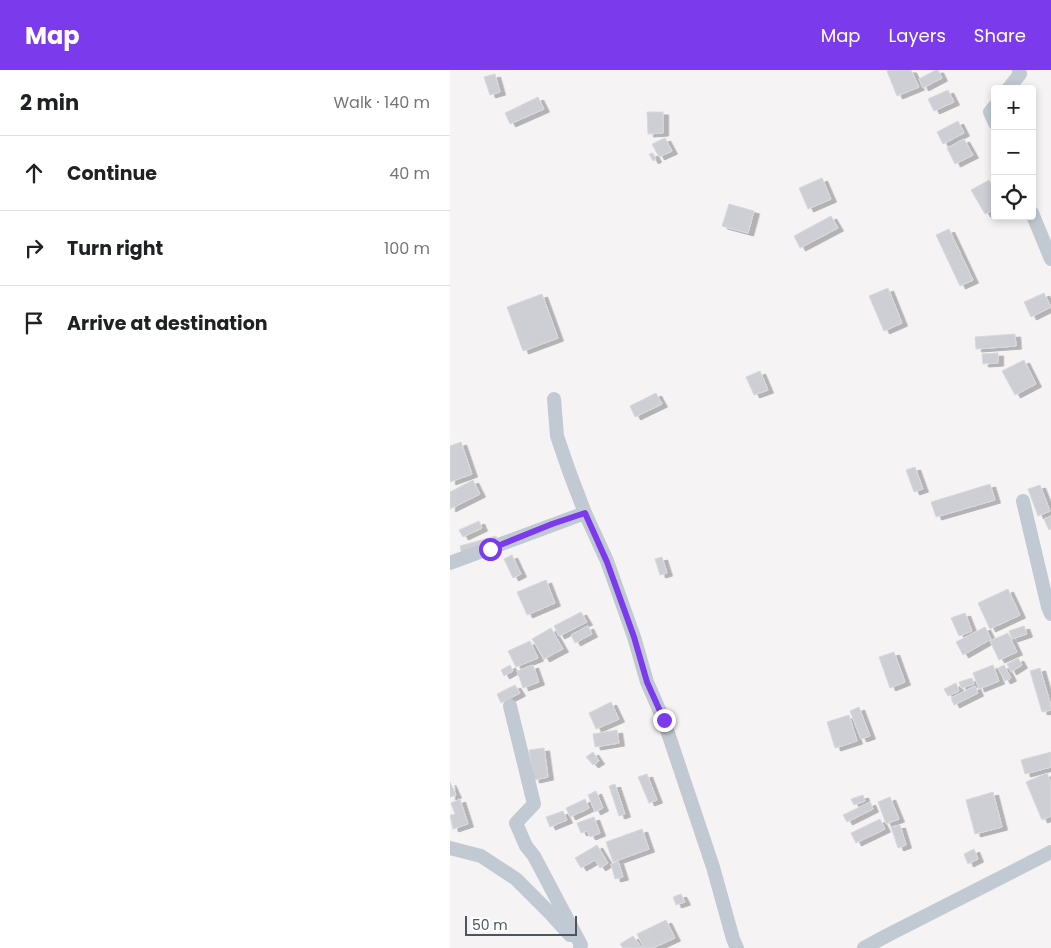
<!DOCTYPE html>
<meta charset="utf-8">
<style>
:root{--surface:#fff;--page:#f6f6f6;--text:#202124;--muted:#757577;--line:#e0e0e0;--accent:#7c3aed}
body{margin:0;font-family:Poppins,sans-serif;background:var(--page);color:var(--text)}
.controls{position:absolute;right:15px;top:15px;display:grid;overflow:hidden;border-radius:5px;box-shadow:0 2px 8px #0003}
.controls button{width:45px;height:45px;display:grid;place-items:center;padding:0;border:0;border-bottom:1px solid var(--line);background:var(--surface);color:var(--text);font:25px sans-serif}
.scale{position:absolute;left:15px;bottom:12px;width:112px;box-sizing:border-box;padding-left:5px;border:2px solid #4a5661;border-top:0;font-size:14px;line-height:18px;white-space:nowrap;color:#4a5661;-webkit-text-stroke:4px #fff;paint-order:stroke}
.stop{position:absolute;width:15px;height:15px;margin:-11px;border:4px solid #7c3aed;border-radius:50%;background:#fff}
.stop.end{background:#7c3aed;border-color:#fff;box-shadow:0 1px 5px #0008}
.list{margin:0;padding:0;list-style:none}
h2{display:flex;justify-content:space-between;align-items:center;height:65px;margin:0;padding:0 20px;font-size:21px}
h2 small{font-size:16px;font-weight:400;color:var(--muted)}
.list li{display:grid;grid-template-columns:32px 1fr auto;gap:15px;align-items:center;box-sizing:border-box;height:75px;padding:0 20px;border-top:1px solid var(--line)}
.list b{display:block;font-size:19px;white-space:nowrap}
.list em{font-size:16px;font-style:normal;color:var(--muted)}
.icon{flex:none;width:28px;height:28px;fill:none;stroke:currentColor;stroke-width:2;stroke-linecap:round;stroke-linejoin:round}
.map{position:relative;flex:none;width:601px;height:878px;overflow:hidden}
header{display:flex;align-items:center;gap:30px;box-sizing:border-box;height:70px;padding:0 25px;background:var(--accent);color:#fff}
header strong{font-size:24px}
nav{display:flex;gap:28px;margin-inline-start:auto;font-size:18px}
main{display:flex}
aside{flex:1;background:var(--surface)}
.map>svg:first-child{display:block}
.building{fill:#cdcfd5;stroke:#d7d9de;filter:url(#shadow)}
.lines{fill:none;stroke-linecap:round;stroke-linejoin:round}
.street{stroke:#c1cad2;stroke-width:14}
.route{stroke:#7c3aed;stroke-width:6}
</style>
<header>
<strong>Map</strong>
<nav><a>Map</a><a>Layers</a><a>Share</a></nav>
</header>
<main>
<aside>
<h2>2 min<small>Walk · 140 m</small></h2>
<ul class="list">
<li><svg class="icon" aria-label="ahead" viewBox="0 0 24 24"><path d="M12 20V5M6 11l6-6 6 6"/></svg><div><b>Continue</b></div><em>40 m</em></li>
<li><svg class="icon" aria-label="right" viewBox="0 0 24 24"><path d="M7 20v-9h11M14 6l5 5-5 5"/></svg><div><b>Turn right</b></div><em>100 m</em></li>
<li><svg class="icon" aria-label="arrive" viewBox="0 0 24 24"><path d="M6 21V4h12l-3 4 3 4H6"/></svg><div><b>Arrive at destination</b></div></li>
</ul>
</aside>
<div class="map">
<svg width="601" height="878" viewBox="0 0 601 878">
<defs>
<filter id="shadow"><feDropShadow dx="5.5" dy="3" stdDeviation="0" flood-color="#0004"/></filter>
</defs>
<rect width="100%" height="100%" fill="#f5f3f3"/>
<path class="building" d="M 440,0 L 461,0 L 469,17 L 447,26 L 437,1 Z
M 486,0 L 488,0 L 492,8 L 473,18 L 469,9 Z
M 45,4 L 50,22 L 40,25 L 34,7 Z
M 498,20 L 504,32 L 484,41 L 478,29 Z
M 88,27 L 94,39 L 60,54 L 55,43 Z
M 197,42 L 213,42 L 213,63 L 198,64 Z
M 508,51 L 514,63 L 493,74 L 487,62 Z
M 215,68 L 222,81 L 209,87 L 202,74 Z
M 514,69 L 523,85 L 505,94 L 497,78 Z
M 203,83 L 206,89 L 203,91 L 199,84 Z
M 372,108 L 381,129 L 358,139 L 349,118 Z
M 539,110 L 545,121 L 545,139 L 535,144 L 521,120 Z
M 279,134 L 304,141 L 298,163 L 272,156 Z
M 381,146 L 388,158 L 350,178 L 344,166 Z
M 499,159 L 523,210 L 510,216 L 486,165 Z
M 438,218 L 452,253 L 434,261 L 419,226 Z
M 594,223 L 601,237 L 581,247 L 574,232 Z
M 92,224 L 108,268 L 73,281 L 57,237 Z
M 565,264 L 566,276 L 526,279 L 525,267 Z
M 548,283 L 548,293 L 533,294 L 532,284 Z
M 574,290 L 586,314 L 565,325 L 552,301 Z
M 310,301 L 318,320 L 304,325 L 296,307 Z
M 206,323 L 212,334 L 185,347 L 180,336 Z
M 11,372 L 22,404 L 0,412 L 0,376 Z
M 465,397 L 473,419 L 464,422 L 456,400 Z
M 23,410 L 30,424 L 0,439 L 0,422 Z
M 540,414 L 545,430 L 486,447 L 481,432 Z
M 590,415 L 600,441 L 588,446 L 578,419 Z
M 601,446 L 601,459 L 599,460 L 594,449 Z
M 29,451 L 32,458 L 13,467 L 9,460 Z
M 46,466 L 48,473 L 12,484 L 10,476 Z
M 62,485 L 71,504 L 63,508 L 54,489 Z
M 212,487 L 217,503 L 210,505 L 205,489 Z
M 96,510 L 105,533 L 77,545 L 67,522 Z
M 558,519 L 570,545 L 540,559 L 528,533 Z
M 131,542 L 137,552 L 109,566 L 104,556 Z
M 515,543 L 522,561 L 509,566 L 501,548 Z
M 138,556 L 142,564 L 125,573 L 121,565 Z
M 574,556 L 577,564 L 562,569 L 559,561 Z
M 535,557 L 541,569 L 513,585 L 506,572 Z
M 101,558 L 113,579 L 94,589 L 82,569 Z
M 558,563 L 567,582 L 549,590 L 540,571 Z
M 80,571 L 88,588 L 66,597 L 58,581 Z
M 444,582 L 455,612 L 440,618 L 429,587 Z
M 568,588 L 572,595 L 561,602 L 557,594 Z
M 60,595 L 63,601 L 54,606 L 51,600 Z
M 83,595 L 89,612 L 73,618 L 67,601 Z
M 543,595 L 549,611 L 529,619 L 523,603 Z
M 554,595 L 561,608 L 555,611 L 548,598 Z
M 590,598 L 601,636 L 601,640 L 592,642 L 580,601 Z
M 522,608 L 524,614 L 511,618 L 509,612 Z
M 506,613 L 509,621 L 498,626 L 494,619 Z
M 65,615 L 70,623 L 51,633 L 47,624 Z
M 525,616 L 528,623 L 504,635 L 501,628 Z
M 161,632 L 169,649 L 146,659 L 139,643 Z
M 409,637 L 420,666 L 411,669 L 400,641 Z
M 399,645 L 407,671 L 385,678 L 377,652 Z
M 167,660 L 169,673 L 145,677 L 143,664 Z
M 94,678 L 98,707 L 84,710 L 79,680 Z
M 143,682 L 149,691 L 143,695 L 136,687 Z
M 601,682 L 601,697 L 575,704 L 571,690 Z
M 597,703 L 601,713 L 601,746 L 592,750 L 576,712 Z
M 197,704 L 207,730 L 199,733 L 188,707 Z
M 0,712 L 6,725 L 0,727 Z
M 165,714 L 175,744 L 169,746 L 159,716 Z
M 146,721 L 153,738 L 145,742 L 138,725 Z
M 543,722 L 552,757 L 525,764 L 516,730 Z
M 413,725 L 415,731 L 404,735 L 401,729 Z
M 440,727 L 449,749 L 436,754 L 428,732 Z
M 10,729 L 18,754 L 3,759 L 0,745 L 5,744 L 1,733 Z
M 135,729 L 139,738 L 120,747 L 116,738 Z
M 420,732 L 423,739 L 397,752 L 393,745 Z
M 113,741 L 117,750 L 100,757 L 96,747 Z
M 144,747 L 150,763 L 140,767 L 137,761 L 131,763 L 127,753 Z
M 430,749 L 435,759 L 406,773 L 401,763 Z
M 450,755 L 456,775 L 448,778 L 441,757 Z
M 192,759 L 199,779 L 163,792 L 156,772 Z
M 147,775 L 158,793 L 150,798 L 145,790 L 131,798 L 125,788 Z
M 524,779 L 528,789 L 518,794 L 514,784 Z
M 168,791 L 173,807 L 165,809 L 161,794 Z
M 231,824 L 235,832 L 226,835 L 223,827 Z
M 216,850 L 225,868 L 203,878 L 194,878 L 187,864 Z
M 183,866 L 192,878 L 173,878 L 170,874 Z"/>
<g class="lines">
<path class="street" d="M 558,19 L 570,4 L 569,0
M 545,36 L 540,42 L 545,53
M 582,143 L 601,189
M 104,329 L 107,366 L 119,401 L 135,443 L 157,491 L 184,567 L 197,612 L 214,651 L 263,797 L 283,869 L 287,878
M 573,431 L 598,537 L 601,544
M 0,493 L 135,443
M 60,636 L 84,734 L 66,753 L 76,776 L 84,786 L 131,875 L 130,878
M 0,778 L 31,786 L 66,809 L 98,841 L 120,865
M 414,878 L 438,865 L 601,782"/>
</g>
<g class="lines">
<path class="route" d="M 40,479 L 102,454 L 135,443 L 157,492 L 184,567 L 197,612 L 214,650"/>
</g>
</svg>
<div class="controls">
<button>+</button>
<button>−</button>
<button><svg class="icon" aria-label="locate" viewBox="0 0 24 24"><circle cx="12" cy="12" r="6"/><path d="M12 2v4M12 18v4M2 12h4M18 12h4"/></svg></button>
</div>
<div class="scale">50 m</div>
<div class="stop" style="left:40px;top:479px"></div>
<div class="stop end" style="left:214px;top:650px"></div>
</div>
</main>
